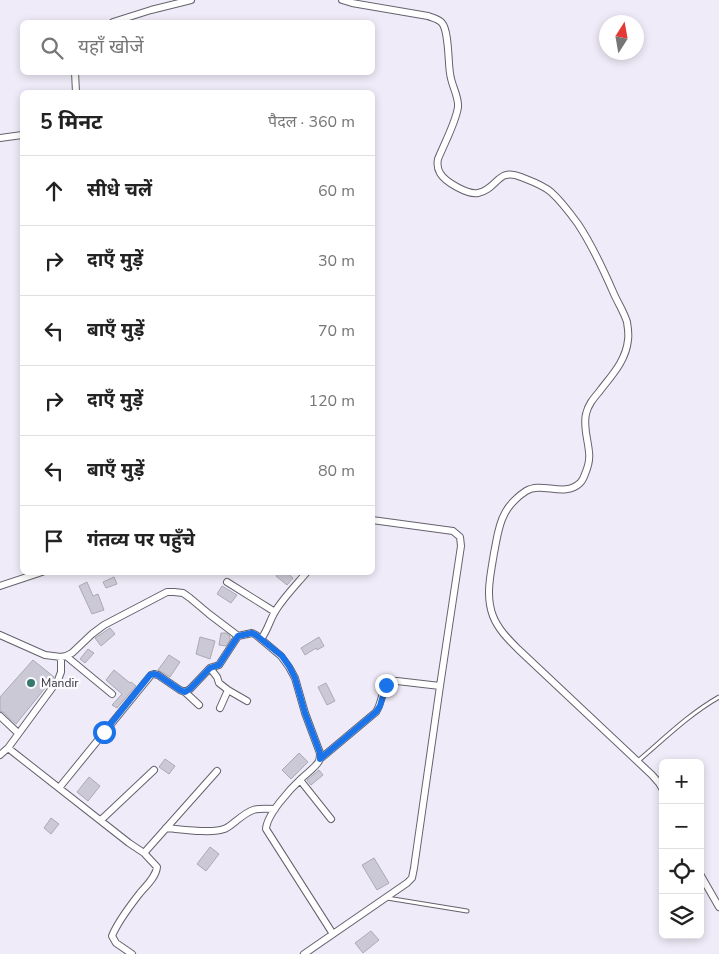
<!DOCTYPE html>
<html lang="hi">
<meta charset="utf-8">
<style>
:root{--surface:#fff;--page:#f2f2f2;--text:#222;--muted:#767676;--line:#e0e0e0}
body{margin:0;font-family:"Nunito Sans","Noto Sans Devanagari",sans-serif;background:var(--page);color:var(--text)}
.controls{position:absolute;right:15px;bottom:15px;display:grid;overflow:hidden;border-radius:8px;box-shadow:0 2px 8px #0003}
.controls button{width:45px;height:45px;display:grid;place-items:center;padding:0;border:0;border-bottom:1px solid var(--line);background:var(--surface);color:var(--text);font:25px sans-serif}
.compass{position:absolute;left:599px;top:15px;width:45px;height:45px;border-radius:50%;background:var(--surface);box-shadow:0 2px 8px #0003;rotate:11deg}
.stop{position:absolute;width:15px;height:15px;margin:-11px;border:4px solid #1a73e8;border-radius:50%;background:#fff}
.stop.end{background:#1a73e8;border-color:#fff;box-shadow:0 1px 5px #0008}
.list{margin:0;padding:0;list-style:none}
h2{display:flex;justify-content:space-between;align-items:center;height:65px;margin:0;padding:0 20px;font-size:21px}
h2 small{font-size:16px;font-weight:400;color:var(--muted)}
.list li{display:grid;grid-template-columns:32px 1fr auto;gap:15px;align-items:center;box-sizing:border-box;height:70px;padding:0 20px;border-top:1px solid var(--line)}
.list b{display:block;font-size:19px;white-space:nowrap}
.list em{font-size:16px;font-style:normal;color:var(--muted)}
.icon{flex:none;width:28px;height:28px;fill:none;stroke:currentColor;stroke-width:2;stroke-linecap:round;stroke-linejoin:round}
.map{position:relative;flex:none;width:719px;height:954px;overflow:hidden}
.search{position:absolute;background:var(--surface);box-shadow:0 2px 8px #0003;left:20px;top:20px;width:355px;height:55px;display:flex;align-items:center;gap:12px;box-sizing:border-box;padding:0 18px;border-radius:8px;color:var(--muted);font-size:19px}
.panel{position:absolute;background:var(--surface);box-shadow:0 2px 8px #0003;left:20px;top:90px;width:355px;height:485px;border-radius:8px}
.map>svg:first-child{display:block}
.building{fill:#ccc9d6;stroke:#aca9b5}
.lines{fill:none;stroke-linecap:round;stroke-linejoin:round}
.lane-casing{stroke:#65626d;stroke-width:5}
.street-casing{stroke:#65626d;stroke-width:8}
.lane{stroke:#fff;stroke-width:3}
.street{stroke:#fff;stroke-width:6}
.route{stroke:#1a73e8;stroke-width:6}
.poi-dot{fill:#36796a;stroke:#fbfaff;stroke-width:2}
.labels{text-anchor:middle;stroke-width:4.5;stroke-linejoin:round;paint-order:stroke}
.poi-label{font-size:12px;fill:#353339;stroke:#fbfaff;text-anchor:start}
</style>
<div class="map">
<svg width="719" height="954" viewBox="0 0 719 954">
<rect width="100%" height="100%" fill="#efebf8"/>
<path class="building" d="M 279,572 L 286,572 L 293,578 L 287,585 L 276,576 Z
M 114,577 L 117,584 L 106,588 L 103,582 Z
M 87,582 L 93,596 L 98,594 L 104,610 L 92,614 L 79,586 Z
M 222,586 L 237,595 L 231,603 L 217,594 Z
M 110,628 L 115,634 L 101,646 L 95,638 Z
M 221,633 L 226,633 L 230,636 L 230,640 L 226,646 L 219,645 Z
M 200,637 L 215,641 L 210,659 L 196,654 Z
M 319,637 L 324,646 L 317,650 L 316,648 L 305,655 L 301,648 Z
M 88,649 L 94,653 L 85,663 L 80,659 Z
M 169,655 L 180,662 L 170,677 L 158,670 Z
M 33,660 L 54,677 L 16,724 L 3,712 L 0,711 L 0,697 Z
M 114,670 L 130,683 L 131,682 L 136,686 L 117,708 L 112,705 L 122,694 L 106,680 Z
M 326,683 L 335,701 L 327,705 L 318,687 Z
M 299,753 L 308,762 L 291,779 L 282,770 Z
M 165,759 L 175,766 L 169,774 L 159,767 Z
M 319,770 L 323,775 L 311,785 L 307,780 Z
M 89,777 L 100,786 L 88,801 L 77,792 Z
M 51,818 L 59,824 L 51,834 L 44,828 Z
M 210,847 L 219,854 L 206,871 L 197,864 Z
M 374,858 L 389,883 L 377,890 L 362,865 Z
M 371,931 L 379,940 L 363,953 L 355,943 Z"/>
<g class="lines">
<g class="lane-casing">
<path id="lane" d="M 638,761 C 664,739 689,714 719,697
M 387,898 L 467,911"/>
</g>
<g class="street-casing">
<path id="street" d="M 342,0 L 352,3 L 428,16 C 433,18 439,19 442,23 C 449,31 448,62 450,73 C 451,85 459,96 458,107 C 456,122 444,144 438,159 C 437,164 437,168 440,173 C 445,182 468,195 478,193 C 498,189 497,167 521,177 C 531,181 543,185 551,192 C 561,201 570,213 578,224 C 592,245 604,271 614,294 C 618,303 624,312 627,322 C 628,328 629,334 628,340 C 626,361 611,376 599,392 C 593,399 588,405 586,414 C 583,426 588,440 589,452 C 590,459 588,467 585,474 C 584,477 582,481 580,483 C 564,498 542,481 526,491 C 518,496 509,505 505,513 C 498,525 497,539 494,553 C 491,573 485,595 493,616 C 498,629 508,639 518,649 L 652,775 L 659,783 L 663,790
M 113,22 L 151,10 L 191,0
M 75,72 L 76,92
M 0,138 L 22,135
M 227,582 L 275,612
M 0,586 L 42,572
M 0,635 L 45,655 L 61,657 L 66,656 L 72,653 L 92,634 L 104,625 L 167,592 L 174,592 L 183,593 L 190,598 L 209,614 L 238,636 L 252,633 L 256,635 L 281,656 L 289,667 L 295,678 L 305,713 L 320,753 C 320,756 320,758 319,761 C 316,767 307,773 302,778 C 291,788 267,814 266,829 L 333,934
M 261,639 C 268,630 270,619 276,610 C 285,596 296,585 307,572
M 66,656 L 112,694
M 210,668 L 217,677 L 219,683 L 228,690 L 220,708
M 228,690 L 247,701
M 185,692 L 190,689 L 210,668 L 219,665 L 238,636
M 0,716 L 18,733
M 8,748 L 129,843 L 144,853 L 157,867 C 156,877 146,886 140,893 C 130,906 118,921 112,936 L 116,943 L 132,954
M 0,755 L 8,748 L 58,680 L 61,672 L 61,657
M 320,759 L 376,712 C 384,700 380,683 397,681 L 440,686
M 300,780 L 331,819
M 59,788 L 151,675 L 154,674 L 158,675 L 180,690 L 185,692 L 199,705
M 101,820 L 154,770
M 166,828 C 179,829 212,834 224,829 C 228,828 232,824 236,821 C 252,808 255,808 275,809
M 144,853 L 217,771
M 700,874 L 719,907
M 304,954 L 407,883 L 412,878 L 414,868 L 440,686 L 461,546 L 460,537 L 453,531 L 372,520"/>
</g>
<use href="#lane" class="lane"/>
<use href="#street" class="street"/>
</g>
<g class="lines">
<path class="route" d="M 104,732 L 150,675 L 154,674 L 158,675 L 180,690 L 185,692 L 190,689 L 210,668 L 219,665 L 238,636 L 252,633 L 256,635 L 282,656 L 289,666 L 295,678 L 305,713 L 320,753 L 320,759 L 376,712 L 380,706 L 386,685"/>
</g>
<circle class="poi-dot" cx="31" cy="683" r="5"/>
<g class="labels">
<g class="poi-label">
<text x="41" y="687">Mandir</text>
</g>
</g>
</svg>
<div class="controls">
<button>+</button>
<button>−</button>
<button><svg class="icon" aria-label="locate" viewBox="0 0 24 24"><circle cx="12" cy="12" r="6"/><path d="M12 2v4M12 18v4M2 12h4M18 12h4"/></svg></button>
<button><svg class="icon" aria-label="layers" viewBox="0 0 24 24"><path d="M12 4l9 5-9 5-9-5zM3 14l9 5 9-5"/></svg></button>
</div>
<svg class="compass" viewBox="-18 -18 36 36"><path d="M0-13l5 13h-10z" fill="#e53935"/><path d="M0 13l5-13h-10z" fill="#767676"/></svg>
<div class="stop" style="left:104px;top:732px"></div>
<div class="stop end" style="left:386px;top:685px"></div>
<div class="search"><svg class="icon" aria-label="search" viewBox="0 0 24 24"><circle cx="10" cy="10" r="6"/><path d="M15 15l6 6"/></svg>यहाँ खोजें</div>
<section class="panel">
<h2>5 मिनट<small>पैदल · 360 m</small></h2>
<ul class="list">
<li><svg class="icon" aria-label="ahead" viewBox="0 0 24 24"><path d="M12 20V5M6 11l6-6 6 6"/></svg><div><b>सीधे चलें</b></div><em>60 m</em></li>
<li><svg class="icon" aria-label="right" viewBox="0 0 24 24"><path d="M7 20v-9h11M14 6l5 5-5 5"/></svg><div><b>दाएँ मुड़ें</b></div><em>30 m</em></li>
<li><svg class="icon" aria-label="left" viewBox="0 0 24 24"><path d="M17 20v-9H6M10 6l-5 5 5 5"/></svg><div><b>बाएँ मुड़ें</b></div><em>70 m</em></li>
<li><svg class="icon" aria-label="right" viewBox="0 0 24 24"><path d="M7 20v-9h11M14 6l5 5-5 5"/></svg><div><b>दाएँ मुड़ें</b></div><em>120 m</em></li>
<li><svg class="icon" aria-label="left" viewBox="0 0 24 24"><path d="M17 20v-9H6M10 6l-5 5 5 5"/></svg><div><b>बाएँ मुड़ें</b></div><em>80 m</em></li>
<li><svg class="icon" aria-label="arrive" viewBox="0 0 24 24"><path d="M6 21V4h12l-3 4 3 4H6"/></svg><div><b>गंतव्य पर पहुँचे</b></div></li>
</ul>
</section>
</div>
